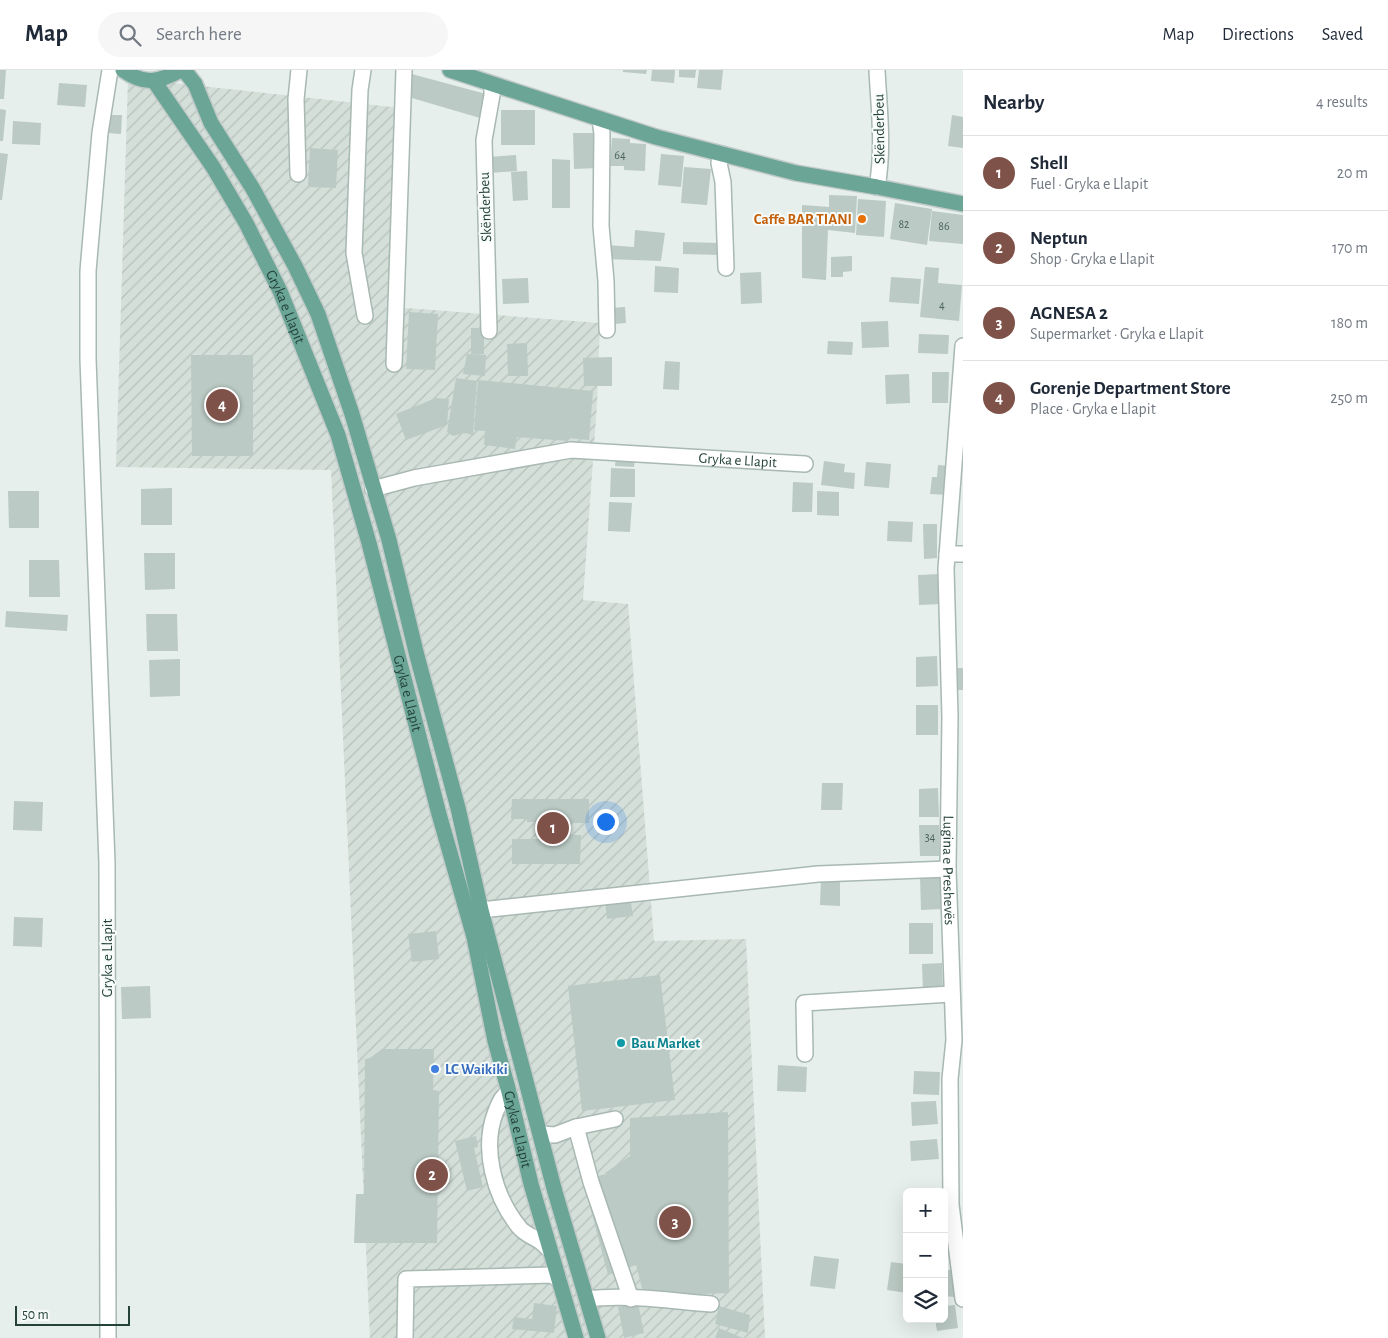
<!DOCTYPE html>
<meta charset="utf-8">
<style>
:root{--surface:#fff;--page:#f6f6f7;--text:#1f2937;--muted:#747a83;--line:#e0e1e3;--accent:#7f5249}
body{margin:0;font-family:"Alegreya Sans",sans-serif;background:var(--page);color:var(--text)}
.controls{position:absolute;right:15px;bottom:15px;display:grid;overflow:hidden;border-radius:8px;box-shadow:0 5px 20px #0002}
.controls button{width:45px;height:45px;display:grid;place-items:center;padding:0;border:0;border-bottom:1px solid var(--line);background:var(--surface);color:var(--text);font:25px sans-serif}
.scale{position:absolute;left:15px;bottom:12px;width:115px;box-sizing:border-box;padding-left:5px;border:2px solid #24423a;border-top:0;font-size:14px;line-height:18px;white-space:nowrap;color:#24423a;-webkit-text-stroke:4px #f7fbf9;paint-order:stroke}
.you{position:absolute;left:605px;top:751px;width:18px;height:18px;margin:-12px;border:4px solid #fff;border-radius:50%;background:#1a73e8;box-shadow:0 0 0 8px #1a73e833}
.badge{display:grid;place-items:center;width:32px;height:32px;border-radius:50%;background:var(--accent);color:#fff;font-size:16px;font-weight:700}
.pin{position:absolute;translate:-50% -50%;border:2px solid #fff;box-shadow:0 1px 5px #0006}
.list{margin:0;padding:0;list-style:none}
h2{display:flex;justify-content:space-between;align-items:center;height:65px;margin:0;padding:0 20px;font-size:21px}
h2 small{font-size:16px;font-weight:400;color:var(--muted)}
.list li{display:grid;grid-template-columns:32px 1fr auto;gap:15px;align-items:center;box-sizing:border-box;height:75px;padding:0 20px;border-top:1px solid var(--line)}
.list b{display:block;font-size:19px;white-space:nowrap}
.list p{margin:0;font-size:16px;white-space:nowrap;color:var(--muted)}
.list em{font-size:16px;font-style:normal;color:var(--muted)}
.icon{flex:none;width:28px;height:28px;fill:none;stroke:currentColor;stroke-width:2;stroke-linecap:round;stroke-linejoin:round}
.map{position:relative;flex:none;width:963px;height:1268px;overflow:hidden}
header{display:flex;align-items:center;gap:30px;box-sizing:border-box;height:70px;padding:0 25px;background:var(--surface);border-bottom:1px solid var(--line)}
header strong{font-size:24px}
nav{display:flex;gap:28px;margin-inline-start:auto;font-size:18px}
.search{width:350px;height:45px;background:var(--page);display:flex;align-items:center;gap:12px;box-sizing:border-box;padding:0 18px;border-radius:28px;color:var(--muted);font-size:19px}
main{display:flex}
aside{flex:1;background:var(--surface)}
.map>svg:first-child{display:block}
.industrial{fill:url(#industrial-furrows)}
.building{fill:#bbcac4}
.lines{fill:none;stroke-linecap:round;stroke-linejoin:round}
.minor-casing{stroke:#a8b8b2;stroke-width:18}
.major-casing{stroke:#c2cac8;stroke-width:18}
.minor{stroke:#fff;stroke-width:15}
.major{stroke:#6aa596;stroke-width:15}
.food-dot{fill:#e8710a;stroke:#f7fbf9;stroke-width:2}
.culture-dot{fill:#0f9aa8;stroke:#f7fbf9;stroke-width:2}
.shop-dot{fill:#3f7fe0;stroke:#f7fbf9;stroke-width:2}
.labels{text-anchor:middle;stroke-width:4;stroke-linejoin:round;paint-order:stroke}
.number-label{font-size:12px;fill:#4a645c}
.street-label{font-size:15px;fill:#24423a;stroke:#f7fbf9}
.food-label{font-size:15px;font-weight:bold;fill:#c56008;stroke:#f7fbf9;text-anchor:end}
.culture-label{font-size:15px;font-weight:bold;fill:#0d838f;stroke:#f7fbf9;text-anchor:start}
.shop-label{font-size:15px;font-weight:bold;fill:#366cbe;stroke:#f7fbf9;text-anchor:start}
</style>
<header>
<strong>Map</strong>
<div class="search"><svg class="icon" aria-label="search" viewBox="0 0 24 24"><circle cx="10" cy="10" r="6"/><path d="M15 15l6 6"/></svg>Search here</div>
<nav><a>Map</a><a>Directions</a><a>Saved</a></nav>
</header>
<main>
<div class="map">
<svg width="963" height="1268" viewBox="0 0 963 1268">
<defs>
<pattern id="industrial-furrows" width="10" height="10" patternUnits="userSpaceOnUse" patternTransform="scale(1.25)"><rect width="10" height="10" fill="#d4dfda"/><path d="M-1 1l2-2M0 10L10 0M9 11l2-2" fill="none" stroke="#b6c1bc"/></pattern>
</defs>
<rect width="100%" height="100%" fill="#e6efeb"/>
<path class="industrial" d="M 128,8 L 401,38 L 393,237 L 600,253 L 597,334 L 583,530 L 628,534 L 654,871 L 746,869 L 765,1268 L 370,1268 L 331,400 L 116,397 Z"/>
<path class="building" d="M 0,0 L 6,0 L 4,29 L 0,29 Z
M 623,0 L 647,0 L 646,4 L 623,2 Z
M 652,0 L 675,0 L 674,13 L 651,11 Z
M 679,0 L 696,0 L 695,8 L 679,7 Z
M 699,0 L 723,0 L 721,20 L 697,18 Z
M 408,3 L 486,24 L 480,48 L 405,26 Z
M 59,13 L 87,15 L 85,37 L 57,35 Z
M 0,39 L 6,40 L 3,71 L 0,71 Z
M 501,40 L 535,40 L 535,75 L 501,75 Z
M 110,45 L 122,45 L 121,64 L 108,63 Z
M 952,45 L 963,47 L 963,78 L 948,76 Z
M 13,51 L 41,53 L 40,75 L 12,74 Z
M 573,63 L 597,63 L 598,98 L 574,99 Z
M 612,68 L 630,69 L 630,73 L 646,74 L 645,101 L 624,100 L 624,96 L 610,96 Z
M 310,78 L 338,80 L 336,118 L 308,117 Z
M 0,83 L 8,84 L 2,130 L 0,130 Z
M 661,84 L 684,86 L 681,117 L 658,115 Z
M 516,85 L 517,101 L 489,103 L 488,87 Z
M 552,89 L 570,90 L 570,138 L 552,138 Z
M 684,97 L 711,99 L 707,135 L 681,133 Z
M 527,101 L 528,130 L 513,131 L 511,102 Z
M 829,125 L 857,126 L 855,163 L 828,160 L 826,210 L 802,208 L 802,135 L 829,137 Z
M 858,129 L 886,131 L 884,167 L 856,165 Z
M 895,133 L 932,139 L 927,175 L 890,169 Z
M 932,141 L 963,145 L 963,174 L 929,171 Z
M 635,160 L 665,163 L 661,191 L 606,189 L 607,175 L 634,177 Z
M 683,172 L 721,173 L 721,185 L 683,184 Z
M 852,186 L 852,201 L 843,202 L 843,207 L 831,207 L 831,187 Z
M 655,196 L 679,198 L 678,223 L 654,222 Z
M 925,197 L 939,198 L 938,213 L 962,215 L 959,251 L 920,247 Z
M 761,202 L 762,233 L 741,234 L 740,203 Z
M 891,207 L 921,209 L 919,234 L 889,232 Z
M 528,208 L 529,233 L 503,234 L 502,209 Z
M 625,237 L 626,253 L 613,254 L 611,238 Z
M 409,242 L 438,244 L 435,300 L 406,299 Z
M 888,251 L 889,277 L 862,278 L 861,252 Z
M 471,258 L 484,258 L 484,284 L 471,284 Z
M 919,264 L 949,265 L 948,284 L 918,283 Z
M 828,271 L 853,272 L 852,285 L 827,284 Z
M 527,273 L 528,306 L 508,306 L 507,274 Z
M 467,284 L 486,285 L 485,306 L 463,304 Z
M 191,285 L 253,285 L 253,386 L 192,386 Z
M 612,287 L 612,316 L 584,316 L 583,288 Z
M 665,291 L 680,292 L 679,320 L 663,319 Z
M 932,302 L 949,302 L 948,333 L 932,333 Z
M 909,304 L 910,333 L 886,334 L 885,305 Z
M 456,308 L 477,311 L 473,365 L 464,363 L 453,366 L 447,362 Z
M 478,310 L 593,321 L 589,370 L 568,368 L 568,371 L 517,367 L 515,379 L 484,375 L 485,361 L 474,360 Z
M 436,328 L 449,329 L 447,355 L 406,370 L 396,344 Z
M 616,386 L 635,388 L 634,397 L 615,396 Z
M 824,391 L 845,394 L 844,402 L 855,403 L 854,419 L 821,415 Z
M 866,392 L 891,394 L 889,418 L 864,416 Z
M 938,395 L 950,396 L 948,425 L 930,424 L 932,407 L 937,407 Z
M 611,398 L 635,399 L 635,427 L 610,427 Z
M 793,412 L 813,413 L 812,442 L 792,442 Z
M 172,418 L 172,455 L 141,455 L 141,419 Z
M 8,421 L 39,421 L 39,458 L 9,458 Z
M 817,421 L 839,422 L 839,446 L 817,445 Z
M 609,432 L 632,433 L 630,462 L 608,461 Z
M 888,451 L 913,452 L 912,472 L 887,471 Z
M 923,454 L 937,454 L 937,488 L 924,489 Z
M 144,483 L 175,483 L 175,519 L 145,520 Z
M 29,490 L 59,490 L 60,527 L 29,527 Z
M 940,504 L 941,534 L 919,535 L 918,505 Z
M 6,541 L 68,545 L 67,561 L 5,557 Z
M 146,544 L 177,544 L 178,581 L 147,581 Z
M 937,586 L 938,616 L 916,617 L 916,587 Z
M 180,589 L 180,626 L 150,627 L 149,590 Z
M 957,598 L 963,598 L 963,620 L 958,620 Z
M 916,635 L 938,635 L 938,665 L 916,665 Z
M 822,713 L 843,713 L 842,740 L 821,740 Z
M 938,718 L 939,747 L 919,747 L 919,719 Z
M 512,729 L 589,729 L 589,753 L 571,753 L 571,765 L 581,765 L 580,794 L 512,794 L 512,769 L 542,769 L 542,752 L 527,752 L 527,749 L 511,749 Z
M 14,731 L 43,732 L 42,761 L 13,760 Z
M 919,755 L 939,755 L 939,786 L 920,786 Z
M 920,807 L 941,807 L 942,839 L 921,840 Z
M 821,809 L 840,809 L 840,836 L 820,835 Z
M 630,827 L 633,846 L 607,849 L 605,830 Z
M 14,847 L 43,848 L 42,877 L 13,876 Z
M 909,853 L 933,853 L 933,884 L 909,884 Z
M 436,861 L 439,889 L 412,892 L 408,864 Z
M 942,893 L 943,920 L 923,921 L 922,894 Z
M 660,905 L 675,1030 L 582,1041 L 568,916 Z
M 150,916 L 151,948 L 122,949 L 121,917 Z
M 382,979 L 434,979 L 433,1020 L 439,1021 L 437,1173 L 354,1173 L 356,1124 L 364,1124 L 365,989 L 370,988 Z
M 778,995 L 807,997 L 806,1022 L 777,1021 Z
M 914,1001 L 940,1002 L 939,1025 L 913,1024 Z
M 936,1031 L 938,1054 L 912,1056 L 911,1032 Z
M 728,1042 L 729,1223 L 644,1226 L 636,1195 L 608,1205 L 583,1110 L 606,1104 L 605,1103 L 630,1086 L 630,1048 Z
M 476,1066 L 478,1077 L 474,1078 L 483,1117 L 467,1121 L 455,1071 Z
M 937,1069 L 939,1089 L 911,1091 L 910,1071 Z
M 814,1186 L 839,1189 L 835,1219 L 810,1216 Z
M 891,1192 L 907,1194 L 907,1223 L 887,1220 Z
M 944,1200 L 954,1200 L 954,1227 L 944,1226 Z
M 534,1233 L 557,1236 L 554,1263 L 512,1259 L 514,1247 L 532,1249 Z
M 638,1233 L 644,1263 L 624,1268 L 618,1237 Z
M 955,1235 L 958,1258 L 937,1261 L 935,1249 L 944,1249 L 944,1236 Z
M 719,1236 L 750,1245 L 748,1263 L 715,1254 Z
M 719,1258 L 743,1268 L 715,1268 Z"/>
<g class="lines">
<g class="minor-casing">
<g id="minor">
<path d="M 363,0 L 360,20 L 354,183 L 365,246"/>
<path d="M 600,49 L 602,64 L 601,156 L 606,211 L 607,260"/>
<path d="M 722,84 L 719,93 L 723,112 L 726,198"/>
<path d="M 298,104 L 296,29 L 299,0"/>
<path d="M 877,117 C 884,78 879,39 877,0"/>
<path d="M 489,261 L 484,70 L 492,25 L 492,15"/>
<path id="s1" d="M 963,276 L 946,499 L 950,647 L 948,799 L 954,970 L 950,1009 L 951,1135 L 963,1229"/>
<path d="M 394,294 L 404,0"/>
<path id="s2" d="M 373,419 L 414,408 L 571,380 L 805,394"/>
<path d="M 947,484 L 963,484"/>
<path d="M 481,840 L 818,804 L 948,799"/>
<path d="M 805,984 L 804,933 L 951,924"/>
<path d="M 509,1022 C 501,1027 500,1032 496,1041 C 481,1078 494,1126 519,1157 C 524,1164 534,1167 541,1172 C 544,1175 547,1178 550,1180"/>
<path d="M 576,1057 L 591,1112 L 631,1229"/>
<path d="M 541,1064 L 555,1065 L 576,1057 L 615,1049"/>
<path d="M 587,1229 C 627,1224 670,1231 711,1234"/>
<path d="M 108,1268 L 107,793 L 88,289 L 88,201 L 100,63 L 110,0"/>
<path d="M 405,1268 L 406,1209 L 551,1205 L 559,1209"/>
</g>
</g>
<g class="major-casing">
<g id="major">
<path d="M 123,0 C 145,16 159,12 181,0"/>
<path d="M 184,0 L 195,14 L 211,53 L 253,119 L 295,196 L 318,244 L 352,344 L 389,470 L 417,586 L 458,738 L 481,840 L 555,1122 L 598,1268"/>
<path d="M 450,0 L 656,67 L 796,103 L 877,117 L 963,134"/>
<path id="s3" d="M 154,11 L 213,97 L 246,153 L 280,221 L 338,365 L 369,473 L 439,744 L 474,867 L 495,971 L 509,1022 L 531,1114 L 576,1268"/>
</g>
</g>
<use href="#minor" class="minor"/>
<use href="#major" class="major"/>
</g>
<circle class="food-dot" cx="862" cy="149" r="5"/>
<circle class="culture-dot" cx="621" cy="973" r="5"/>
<circle class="shop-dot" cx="435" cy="999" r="5"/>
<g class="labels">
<g class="number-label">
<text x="620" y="89">64</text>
<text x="904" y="158">82</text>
<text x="944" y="160">86</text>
<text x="942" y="239">4</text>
<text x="930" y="771">34</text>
</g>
<g class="street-label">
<text transform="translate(879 59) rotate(-91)" y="5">Skënderbeu</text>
<text transform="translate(485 137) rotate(-92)" y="5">Skënderbeu</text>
<text dy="5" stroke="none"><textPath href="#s3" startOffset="262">Gryka e Llapit</textPath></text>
<text dy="5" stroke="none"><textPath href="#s2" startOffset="369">Gryka e Llapit</textPath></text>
<text dy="5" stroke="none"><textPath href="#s3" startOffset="668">Gryka e Llapit</textPath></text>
<text dy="5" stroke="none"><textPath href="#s1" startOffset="525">Lugina e Preshevës</textPath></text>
<text transform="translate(107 888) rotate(-90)" y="5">Gryka e Llapit</text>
<text dy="5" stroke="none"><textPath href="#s3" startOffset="1118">Gryka e Llapit</textPath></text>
</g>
<g class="food-label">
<text x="852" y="154">Caffe BAR TIANI</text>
</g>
<g class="culture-label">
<text x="631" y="978">Bau Market</text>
</g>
<g class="shop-label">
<text x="445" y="1004">LC Waikiki</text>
</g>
</g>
</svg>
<div class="controls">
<button>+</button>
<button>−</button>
<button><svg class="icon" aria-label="layers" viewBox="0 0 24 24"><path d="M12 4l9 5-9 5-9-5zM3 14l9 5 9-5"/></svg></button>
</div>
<div class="scale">50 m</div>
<div class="you"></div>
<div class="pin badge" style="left:553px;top:758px">1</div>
<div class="pin badge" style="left:432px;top:1105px">2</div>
<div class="pin badge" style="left:675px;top:1152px">3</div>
<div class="pin badge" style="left:222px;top:335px">4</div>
</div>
<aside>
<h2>Nearby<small>4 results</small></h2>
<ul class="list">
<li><span class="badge">1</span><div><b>Shell</b><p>Fuel · Gryka e Llapit</p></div><em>20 m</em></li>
<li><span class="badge">2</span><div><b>Neptun</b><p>Shop · Gryka e Llapit</p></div><em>170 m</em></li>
<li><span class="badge">3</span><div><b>AGNESA 2</b><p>Supermarket · Gryka e Llapit</p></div><em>180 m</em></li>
<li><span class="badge">4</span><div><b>Gorenje Department Store</b><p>Place · Gryka e Llapit</p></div><em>250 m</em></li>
</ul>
</aside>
</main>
